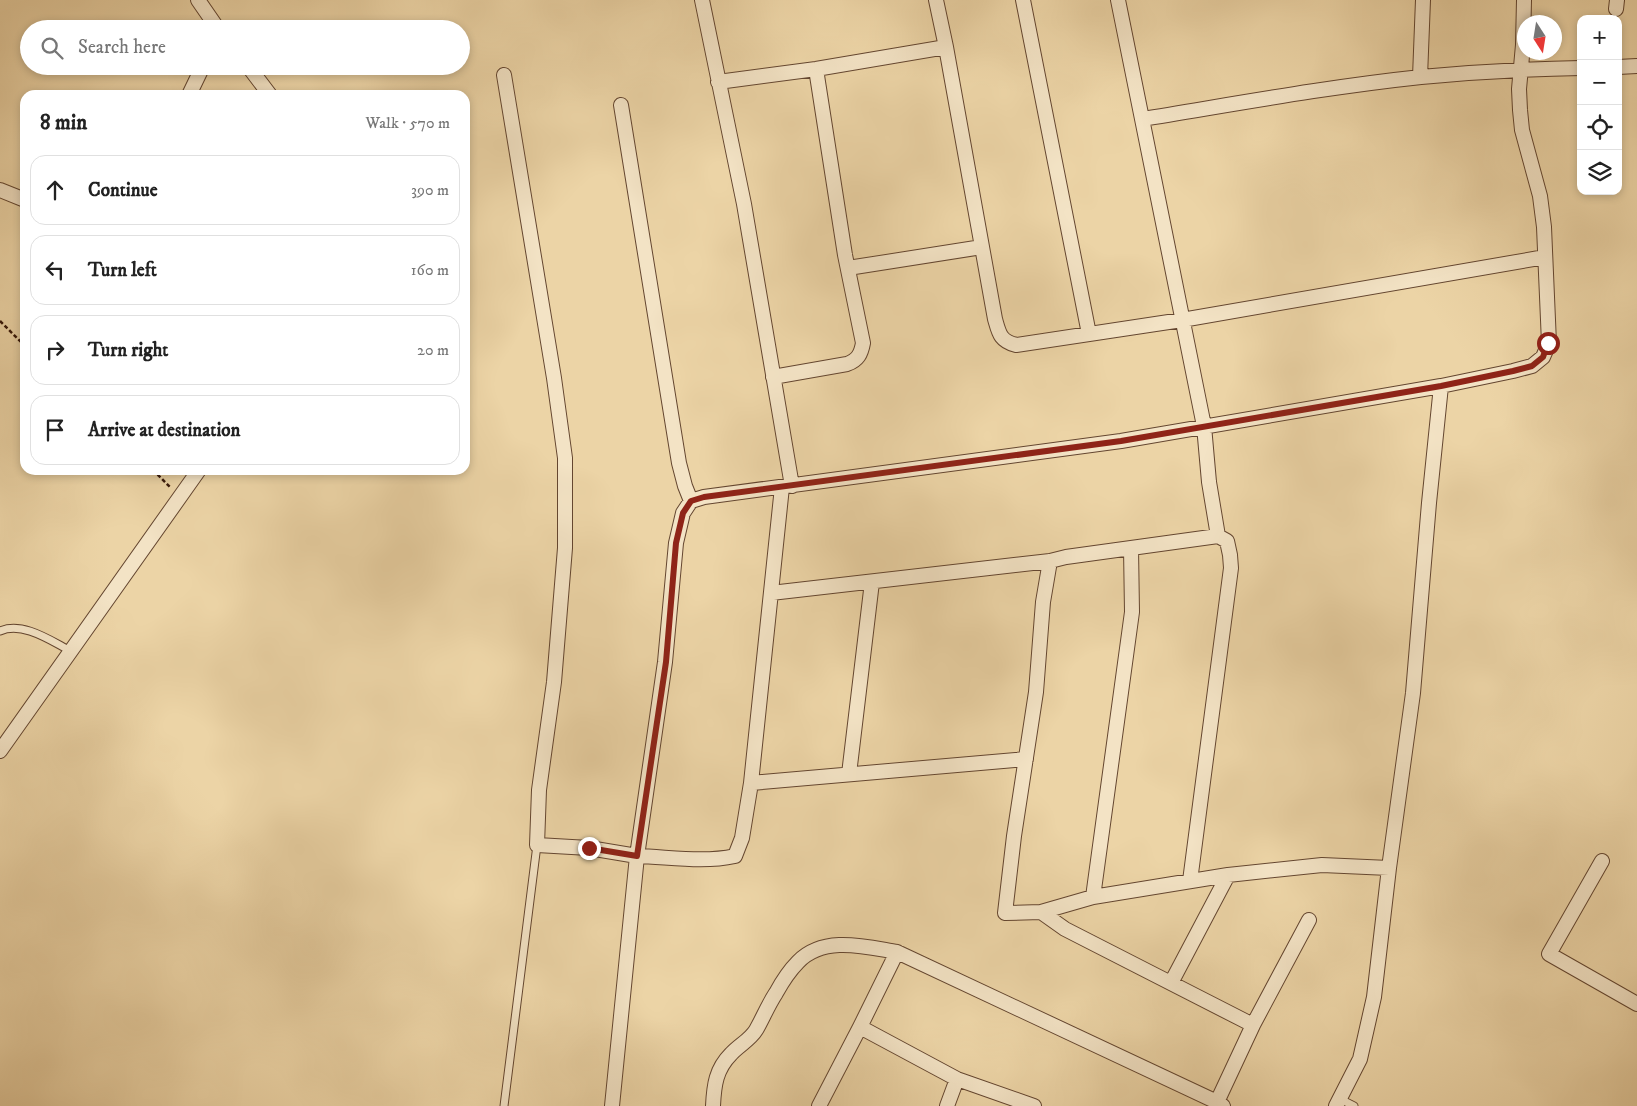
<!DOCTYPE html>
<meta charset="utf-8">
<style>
:root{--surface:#fff;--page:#f2f2f2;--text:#222;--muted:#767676;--line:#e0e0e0}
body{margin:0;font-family:"IM FELL DW Pica",serif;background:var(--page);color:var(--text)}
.controls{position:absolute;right:15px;top:15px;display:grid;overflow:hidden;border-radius:10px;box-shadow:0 2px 8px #0003}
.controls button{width:45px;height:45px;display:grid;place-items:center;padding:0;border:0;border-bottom:1px solid var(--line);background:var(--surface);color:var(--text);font:25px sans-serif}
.compass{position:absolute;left:1517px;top:15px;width:45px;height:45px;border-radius:50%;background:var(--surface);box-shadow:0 2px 8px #0003;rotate:168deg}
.stop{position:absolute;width:15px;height:15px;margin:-11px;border:4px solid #8f2418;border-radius:50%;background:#fff}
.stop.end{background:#8f2418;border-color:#fff;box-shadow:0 1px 5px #0008}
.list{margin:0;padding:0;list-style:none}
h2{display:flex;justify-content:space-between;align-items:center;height:65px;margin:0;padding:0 20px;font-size:21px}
h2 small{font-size:16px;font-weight:400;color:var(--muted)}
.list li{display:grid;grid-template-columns:32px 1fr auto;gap:15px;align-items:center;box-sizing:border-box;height:70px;margin:0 10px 10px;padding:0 10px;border:1px solid var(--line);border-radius:15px}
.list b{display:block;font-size:19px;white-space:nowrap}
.list em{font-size:16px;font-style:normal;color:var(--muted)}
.icon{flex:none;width:28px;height:28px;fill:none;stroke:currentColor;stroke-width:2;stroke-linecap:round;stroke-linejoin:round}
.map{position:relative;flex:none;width:1637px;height:1106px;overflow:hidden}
.search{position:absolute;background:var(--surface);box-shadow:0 2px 8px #0003;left:20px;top:20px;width:450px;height:55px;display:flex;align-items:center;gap:12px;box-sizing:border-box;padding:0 18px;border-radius:28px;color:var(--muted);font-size:19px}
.panel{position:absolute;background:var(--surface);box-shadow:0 2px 8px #0003;left:20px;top:90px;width:450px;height:385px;border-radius:15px}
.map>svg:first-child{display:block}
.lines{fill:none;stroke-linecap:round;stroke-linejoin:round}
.service-casing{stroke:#644630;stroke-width:9}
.minor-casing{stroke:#644630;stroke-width:16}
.path{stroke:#361708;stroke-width:2.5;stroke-dasharray:4 2.5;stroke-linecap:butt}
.service{stroke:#f3e3c5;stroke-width:7}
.minor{stroke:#f3e3c5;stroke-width:14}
.route{stroke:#8f2418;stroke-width:6}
</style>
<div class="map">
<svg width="1637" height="1106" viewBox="0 0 1637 1106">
<rect width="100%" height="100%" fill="#ecd4a6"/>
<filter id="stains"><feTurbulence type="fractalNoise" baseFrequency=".004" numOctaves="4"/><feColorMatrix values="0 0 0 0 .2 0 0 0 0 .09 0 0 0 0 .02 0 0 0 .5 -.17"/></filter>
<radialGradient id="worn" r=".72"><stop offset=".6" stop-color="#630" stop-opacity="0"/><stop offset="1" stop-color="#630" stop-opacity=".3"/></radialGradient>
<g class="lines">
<g class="service-casing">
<path id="service" d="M 0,631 C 23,621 51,641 71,651
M 1340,1099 L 1354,1106
M 504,1106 L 537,845"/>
</g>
<g class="minor-casing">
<path id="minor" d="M 198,0 L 218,29
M 702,0 L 744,204 L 792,486
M 936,0 L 946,47 L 995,319 C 999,333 1000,341 1016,345 L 1182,320 L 1545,257
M 1023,0 L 1089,334
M 1118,0 L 1204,426 L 1209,482 L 1218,536
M 1616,9 L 1617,0
M 248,66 L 270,95
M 1618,67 L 1637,66
M 504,75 L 554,378 L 565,458 L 565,548 L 554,682 L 539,790 L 537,845 L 589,848 L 637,856 L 665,662 L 676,543 L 683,513 L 691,501 L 704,497 L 1121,441 L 1441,386 L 1513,371 L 1532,366 L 1543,357 L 1549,343 L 1544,227 L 1540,196 L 1522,130 L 1520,110 L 1519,89 L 1523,45 L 1524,0
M 1420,77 L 1423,0
M 718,82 L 816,69 L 946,47
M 189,95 L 203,66
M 621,105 L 679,463 L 685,486 L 691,501
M 1142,119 C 1235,104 1327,87 1421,77 C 1474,72 1527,69 1581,68
M 0,190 L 25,200
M 848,268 L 982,247
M 773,377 L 847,364 C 858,360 861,354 863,343 L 845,255 L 816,69
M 1050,561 L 1043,602 L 1036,692 L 1014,836 L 1005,913 L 1041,912 L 1093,897 L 1228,875 L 1322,865 L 1389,868 L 1374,997 L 1360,1059 L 1336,1106
M 771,593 L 1050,561 L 1066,557 L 1218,536 L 1227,541 L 1230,555 L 1231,568 L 1190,881
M 0,751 L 199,470
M 849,774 L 872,582
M 751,783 L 1026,759
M 1602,861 L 1549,954 L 1637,1004
M 1389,868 L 1413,693 L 1429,503 L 1441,386
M 1093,897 L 1132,612 L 1131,548
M 1041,912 L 1065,929 L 1253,1025
M 1171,983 L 1228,875
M 860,1027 L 957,1079 L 1034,1106
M 612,1106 L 637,856 C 670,857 703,863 735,856 L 742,838 L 751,783 L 782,487
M 713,1106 C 714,1085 716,1069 731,1054 C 739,1045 750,1040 756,1030 C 763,1018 768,1005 776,993 C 782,982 790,970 798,962 C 824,935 866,947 897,952
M 819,1106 L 860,1027 L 897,952 L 1217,1102
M 947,1106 L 957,1079
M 1223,1106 L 1217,1102 L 1253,1025 L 1309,920"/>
</g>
<path class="path" d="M 0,321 L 25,346
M 153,470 L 170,487"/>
<use href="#service" class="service"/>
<use href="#minor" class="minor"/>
</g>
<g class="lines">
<path class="route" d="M 589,848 L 637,856 L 666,662 L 676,543 L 683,513 L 691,501 L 704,497 L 1121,441 L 1441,386 L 1513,371 L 1532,366 L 1543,357 L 1548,343"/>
</g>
<rect width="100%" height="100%" filter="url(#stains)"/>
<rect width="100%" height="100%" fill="url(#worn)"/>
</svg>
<div class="controls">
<button>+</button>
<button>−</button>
<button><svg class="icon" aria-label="locate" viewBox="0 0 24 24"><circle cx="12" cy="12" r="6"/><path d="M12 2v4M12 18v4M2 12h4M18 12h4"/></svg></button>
<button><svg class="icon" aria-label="layers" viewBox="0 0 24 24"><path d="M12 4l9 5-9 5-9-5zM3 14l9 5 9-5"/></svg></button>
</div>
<svg class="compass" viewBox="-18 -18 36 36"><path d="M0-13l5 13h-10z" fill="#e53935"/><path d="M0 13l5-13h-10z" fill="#767676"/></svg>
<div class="stop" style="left:1548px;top:343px"></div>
<div class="stop end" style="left:589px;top:848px"></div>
<div class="search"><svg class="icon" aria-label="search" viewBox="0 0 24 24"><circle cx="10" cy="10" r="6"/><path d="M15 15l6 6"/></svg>Search here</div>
<section class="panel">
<h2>8 min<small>Walk · 570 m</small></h2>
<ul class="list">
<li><svg class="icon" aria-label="ahead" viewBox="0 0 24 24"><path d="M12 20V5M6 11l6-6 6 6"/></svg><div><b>Continue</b></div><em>390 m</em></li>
<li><svg class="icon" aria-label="left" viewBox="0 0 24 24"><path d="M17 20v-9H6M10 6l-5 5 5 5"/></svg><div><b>Turn left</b></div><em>160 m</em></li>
<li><svg class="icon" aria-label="right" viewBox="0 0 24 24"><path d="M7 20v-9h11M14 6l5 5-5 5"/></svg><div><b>Turn right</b></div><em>20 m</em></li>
<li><svg class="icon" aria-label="arrive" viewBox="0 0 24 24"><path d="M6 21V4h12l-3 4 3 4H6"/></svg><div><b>Arrive at destination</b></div></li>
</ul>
</section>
</div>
